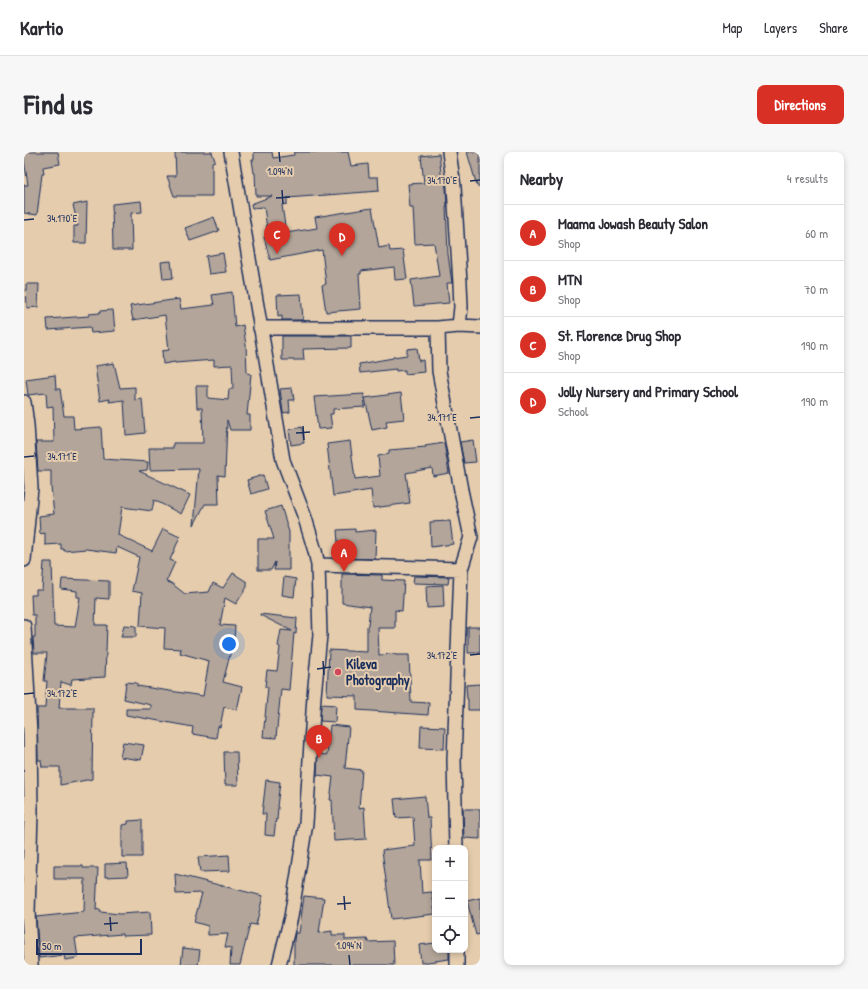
<!DOCTYPE html>
<meta charset="utf-8">
<style>
:root{--surface:#fff;--page:#f7f7f7;--text:#2b2b33;--muted:#7c7c81;--line:#e1e1e2;--accent:#d93025}
body{margin:0;font-family:"Patrick Hand",sans-serif;background:var(--page);color:var(--text)}
.controls{position:absolute;right:12px;bottom:12px;display:grid;overflow:hidden;border-radius:8px;box-shadow:0 2px 6px #0003}
.controls button{width:36px;height:36px;display:grid;place-items:center;padding:0;border:0;border-bottom:1px solid var(--line);background:var(--surface);color:var(--text);font:20px sans-serif}
.scale{position:absolute;left:12px;bottom:10px;width:106px;box-sizing:border-box;padding-left:4px;border:2px solid #1b2f5e;border-top:0;font-size:11px;line-height:14px;white-space:nowrap;color:#1b2f5e;-webkit-text-stroke:3px #e5ccad;paint-order:stroke}
.you{position:absolute;left:205px;top:492px;width:14px;height:14px;margin:-10px;border:3px solid #fff;border-radius:50%;background:#1a73e8;box-shadow:0 0 0 6px #1a73e833}
.badge{display:grid;place-items:center;width:26px;height:26px;border-radius:50%;background:var(--accent);color:#fff;font-size:13px;font-weight:700}
.pin{position:absolute;translate:-50% -33px;filter:drop-shadow(0 1px 2px #0008)}
.pin::after{content:'';position:absolute;top:21px;width:14px;height:12px;background:inherit;clip-path:polygon(0 0,100% 0,50% 100%)}
.list{margin:0;padding:0;list-style:none}
h2{display:flex;justify-content:space-between;align-items:center;height:52px;margin:0;padding:0 16px;font-size:17px}
h2 small{font-size:13px;font-weight:400;color:var(--muted)}
.list li{display:grid;grid-template-columns:26px 1fr auto;gap:12px;align-items:center;box-sizing:border-box;height:56px;padding:0 16px;border-top:1px solid var(--line)}
.list b{display:block;font-size:15px;white-space:nowrap}
.list p{margin:0;font-size:13px;white-space:nowrap;color:var(--muted)}
.list em{font-size:13px;font-style:normal;color:var(--muted)}
.icon{flex:none;width:22px;height:22px;fill:none;stroke:currentColor;stroke-width:2;stroke-linecap:round;stroke-linejoin:round}
.map{position:relative;flex:none;width:456px;height:813px;overflow:hidden;border-radius:8px}
header{display:flex;align-items:center;gap:24px;box-sizing:border-box;height:56px;padding:0 20px;background:var(--surface);border-bottom:1px solid var(--line)}
header strong{font-size:19px}
nav{display:flex;gap:22px;margin-inline-start:auto;font-size:14px}
.intro{display:flex;align-items:center;justify-content:space-between;box-sizing:border-box;height:96px;padding:0 24px}
h1{margin:0;font-size:28px}
.button{padding:10px 18px;border-radius:8px;background:var(--accent);color:#fff;font-size:14px;font-weight:700}
main{display:flex;gap:24px;padding:0 24px}
aside{flex:1;background:var(--surface);border-radius:8px;box-shadow:0 2px 6px #0003}
.map>svg:first-child{display:block}
.building{fill:#b3a599;stroke:#1b2f5e}
.lines{fill:none;stroke-linecap:round;stroke-linejoin:round}
.minor-casing{stroke:#1b2f5e;stroke-width:16}
.minor{stroke:#e5ccad;stroke-width:13}
.ticks{fill:none;stroke:#1b2f5e;stroke-width:1.5}
.poi-dot{fill:#d1495b;stroke:#e5ccad;stroke-width:1.5}
.labels{text-anchor:middle;stroke-width:4;stroke-linejoin:round;paint-order:stroke}
.poi-label{font-size:14px;font-weight:bold;fill:#1b2f5e;stroke:#e5ccad;text-anchor:start}
.ticks-label{font-size:10px;text-anchor:middle;fill:#1b2f5e;stroke:#e5ccad;stroke-width:4;stroke-linejoin:round;paint-order:stroke}
</style>
<header>
<strong>Kartio</strong>
<nav><a>Map</a><a>Layers</a><a>Share</a></nav>
</header>
<div class="intro"><h1>Find us</h1><a class="button">Directions</a></div>
<main>
<div class="map">
<svg width="456" height="813" viewBox="0 0 456 813">
<rect width="100%" height="100%" fill="#e5ccad"/>
<filter id="ink" filterUnits="userSpaceOnUse"><feTurbulence type="fractalNoise" baseFrequency=".025" numOctaves="2"/><feDisplacementMap in="SourceGraphic" scale="8" xChannelSelector="R" yChannelSelector="G"/><feConvolveMatrix kernelMatrix="1 2 1 2 8 2 1 2 1" color-interpolation-filters="sRGB"/></filter>
<g filter="url(#ink)">
<path class="building" d="M 0,0 L 34,0 L 36,12 L 19,15 L 20,22 L 18,22 L 13,63 L 0,61 L 0,33 L 4,33 L 0,8 Z
M 151,0 L 188,0 L 191,9 L 188,10 L 188,44 L 150,44 L 143,24 L 152,24 Z
M 230,0 L 248,0 L 249,6 L 270,3 L 270,0 L 324,0 L 327,14 L 344,12 L 345,25 L 354,25 L 355,39 L 263,46 L 263,52 L 258,53 L 262,81 L 293,76 L 291,65 L 348,56 L 355,96 L 365,94 L 366,99 L 379,98 L 383,127 L 371,128 L 370,115 L 337,119 L 337,122 L 335,122 L 337,157 L 302,160 L 298,133 L 302,132 L 298,98 L 246,108 L 240,85 L 244,84 L 240,55 L 228,56 L 227,52 L 248,44 L 232,44 L 231,21 L 230,21 L 228,8 L 230,8 Z
M 443,0 L 456,0 L 456,34 L 453,34 Z
M 415,2 L 418,30 L 421,30 L 422,36 L 423,54 L 422,54 L 424,102 L 428,131 L 423,131 L 425,151 L 390,154 L 387,128 L 415,124 L 410,91 L 391,92 L 389,56 L 386,56 L 384,32 L 400,31 L 397,4 Z
M 117,49 L 118,60 L 107,61 L 108,98 L 89,98 L 88,52 Z
M 63,50 L 62,91 L 50,91 L 50,74 L 54,74 L 49,53 Z
M 190,65 L 195,79 L 166,89 L 161,76 Z
M 199,101 L 202,120 L 185,122 L 182,104 Z
M 147,109 L 149,126 L 139,127 L 137,110 Z
M 2,132 L 15,132 L 14,155 L 3,156 Z
M 208,140 L 211,175 L 219,173 L 222,193 L 223,221 L 227,222 L 223,263 L 226,263 L 226,278 L 206,278 L 203,268 L 201,324 L 194,323 L 195,352 L 181,352 L 170,373 L 175,317 L 126,318 L 125,296 L 149,296 L 149,291 L 179,291 L 178,256 L 173,256 L 172,234 L 184,234 L 184,246 L 204,248 L 205,237 L 209,237 L 208,213 L 190,214 L 190,208 L 151,211 L 151,210 L 139,212 L 138,199 L 145,198 L 141,163 L 109,168 L 106,154 L 155,147 L 157,157 L 190,153 L 188,143 Z
M 277,142 L 279,168 L 258,168 L 258,164 L 254,165 L 253,143 Z
M 89,158 L 91,179 L 67,181 L 66,175 L 24,178 L 23,167 L 65,164 L 65,162 L 76,161 L 76,159 Z
M 258,184 L 327,184 L 327,196 L 279,197 L 280,208 L 258,208 Z
M 393,196 L 395,209 L 399,208 L 400,220 L 381,222 L 381,218 L 372,219 L 372,217 L 336,221 L 335,212 L 369,206 L 369,205 L 383,203 L 383,197 Z
M 90,211 L 96,236 L 111,235 L 111,248 L 118,247 L 121,281 L 102,283 L 100,248 L 85,250 L 86,247 L 76,249 L 71,214 Z
M 31,223 L 32,237 L 36,237 L 40,264 L 49,264 L 50,277 L 77,275 L 79,307 L 124,310 L 123,318 L 115,319 L 166,343 L 157,362 L 130,348 L 128,359 L 98,355 L 94,383 L 128,399 L 139,377 L 156,385 L 146,408 L 151,410 L 142,430 L 147,431 L 161,442 L 185,440 L 189,431 L 199,436 L 209,421 L 223,430 L 223,435 L 212,452 L 201,446 L 196,473 L 211,474 L 210,487 L 199,530 L 218,535 L 213,558 L 200,555 L 196,575 L 194,574 L 192,586 L 168,582 L 169,575 L 102,563 L 102,557 L 127,557 L 127,553 L 100,547 L 102,530 L 113,531 L 113,534 L 126,536 L 179,544 L 185,509 L 156,501 L 157,497 L 140,496 L 141,476 L 116,474 L 118,441 L 108,439 L 115,405 L 93,395 L 92,401 L 62,397 L 40,399 L 40,397 L 37,397 L 37,392 L 21,393 L 21,381 L 16,382 L 15,364 L 30,362 L 27,335 L 27,319 L 14,319 L 12,290 L 30,290 L 29,254 L 23,255 L 22,241 L 4,243 L 2,227 Z
M 268,236 L 270,248 L 265,248 L 266,260 L 259,261 L 256,237 Z
M 377,241 L 380,267 L 362,269 L 363,275 L 348,278 L 341,246 Z
M 340,242 L 341,255 L 309,257 L 309,262 L 306,262 L 308,276 L 294,277 L 290,245 Z
M 278,275 L 280,291 L 267,293 L 265,278 Z
M 449,288 L 452,310 L 440,311 L 436,290 Z
M 326,289 L 331,327 L 356,324 L 354,304 L 365,302 L 365,298 L 402,295 L 401,294 L 420,291 L 425,321 L 409,324 L 408,316 L 382,321 L 386,351 L 349,356 L 347,338 L 309,344 L 303,292 Z
M 239,323 L 243,337 L 227,342 L 223,328 Z
M 257,354 L 265,380 L 265,418 L 250,418 L 251,410 L 247,418 L 234,418 L 234,387 L 250,387 L 241,359 Z
M 426,369 L 429,392 L 407,395 L 406,370 Z
M 331,377 L 331,380 L 352,378 L 351,407 L 318,406 L 318,403 L 315,404 L 313,378 Z
M 20,410 L 28,410 L 30,474 L 51,475 L 56,445 L 53,445 L 53,439 L 37,437 L 38,427 L 85,429 L 85,447 L 72,446 L 71,473 L 83,473 L 81,525 L 48,527 L 47,533 L 37,530 L 35,556 L 69,556 L 68,627 L 36,633 L 36,615 L 18,615 L 17,608 L 14,608 L 13,556 L 21,556 L 23,529 L 20,529 L 23,501 L 10,501 L 9,485 L 11,485 L 11,463 L 8,463 L 7,443 L 12,443 L 12,438 L 18,438 Z
M 318,422 L 358,423 L 358,428 L 380,429 L 378,459 L 371,458 L 371,476 L 354,476 L 355,503 L 371,502 L 371,503 L 385,503 L 387,550 L 405,551 L 404,563 L 333,558 L 333,544 L 303,543 L 305,498 L 343,500 L 343,474 L 344,474 L 346,455 L 318,451 Z
M 390,424 L 425,425 L 424,432 L 389,431 Z
M 260,425 L 272,427 L 270,445 L 258,443 Z
M 419,433 L 420,455 L 403,456 L 402,434 Z
M 236,462 L 273,466 L 272,482 L 270,481 L 265,538 L 257,537 L 252,586 L 239,585 L 244,535 L 241,535 L 243,518 L 253,519 L 256,495 L 254,494 L 257,478 L 268,479 L 236,463 Z
M 100,473 L 112,474 L 112,485 L 97,485 Z
M 444,475 L 456,475 L 456,501 L 444,501 Z
M 456,532 L 456,558 L 444,558 L 444,547 L 443,547 L 442,533 Z
M 297,552 L 312,553 L 311,570 L 296,569 Z
M 306,573 L 325,575 L 321,616 L 338,618 L 335,656 L 340,655 L 342,687 L 310,689 L 308,648 L 306,648 L 309,625 L 293,623 L 294,602 L 303,603 Z
M 397,574 L 421,575 L 420,597 L 396,596 Z
M 99,590 L 120,593 L 117,608 L 96,605 Z
M 200,600 L 213,600 L 214,633 L 201,633 Z
M 242,628 L 256,630 L 253,655 L 254,655 L 253,668 L 252,667 L 250,684 L 241,683 L 242,662 L 238,662 Z
M 401,644 L 403,666 L 406,666 L 408,708 L 396,708 L 398,741 L 408,740 L 411,762 L 367,767 L 358,698 L 391,694 L 389,665 L 372,666 L 370,647 Z
M 439,657 L 456,657 L 456,687 L 440,686 Z
M 118,668 L 118,705 L 98,705 L 98,673 L 104,672 L 104,669 Z
M 205,703 L 206,719 L 176,720 L 174,705 Z
M 103,711 L 104,724 L 81,725 L 81,712 Z
M 30,714 L 59,714 L 59,716 L 74,716 L 72,758 L 76,757 L 76,760 L 96,762 L 126,760 L 127,783 L 98,784 L 98,782 L 51,786 L 54,806 L 41,808 L 40,803 L 15,806 L 12,765 L 60,760 L 61,727 L 30,727 Z
M 151,722 L 239,744 L 232,773 L 226,772 L 216,813 L 206,813 L 207,796 L 201,795 L 204,782 L 184,783 L 184,774 L 170,770 L 178,741 L 152,742 Z
M 280,744 L 300,746 L 295,781 L 308,779 L 308,783 L 321,783 L 321,788 L 343,787 L 344,790 L 369,789 L 370,813 L 270,813 L 270,788 L 271,781 L 275,781 Z
M 456,746 L 456,782 L 452,783 L 443,749 Z
M 411,791 L 411,798 L 425,798 L 425,807 L 397,811 L 395,793 Z
M 159,796 L 176,798 L 174,813 L 157,813 Z"/>
<g class="lines">
<g class="minor-casing">
<path id="minor" d="M 207,0 L 259,308 L 281,366 L 291,399 L 294,413 L 296,483 L 290,544 L 282,671 L 267,765 L 255,813
M 425,0 L 430,35 L 436,131 L 437,155 L 435,174
M 236,176 L 414,176 L 435,174 L 456,175
M 414,176 L 415,219 L 437,338 L 447,385 L 437,417 L 430,608 L 432,696
M 0,250 L 3,273 L 7,336 L 0,408
M 294,413 L 437,417
M 0,474 L 6,582 L 7,661 L 4,760 L 7,813
M 433,798 L 433,813"/>
</g>
<use href="#minor" class="minor"/>
</g>
</g>
<path class="ticks" d="M 255,0 L 256,10M 446,29 L 456,28M 258,38 L 259,52M 252,46 L 266,45M 0,68 L 10,67M 446,266 L 456,265M 279,274 L 280,288M 272,281 L 286,280M 0,305 L 10,304M 446,503 L 456,502M 299,509 L 300,523M 293,517 L 307,515M 0,542 L 10,541M 320,744 L 321,758M 313,752 L 327,751M 86,765 L 87,779M 80,772 L 94,771M 325,803 L 326,813"/>
<circle class="poi-dot" cx="314" cy="520" r="4"/>
<g class="labels">
<g class="poi-label">
<text x="322" y="517">Kileva<tspan x="322" dy="16">Photography</tspan></text>
</g>
</g>
<g class="ticks-label">
<text x="256" y="23">1.094°N</text>
<text x="418" y="32">34.170°E</text>
<text x="38" y="70">34.170°E</text>
<text x="418" y="269">34.171°E</text>
<text x="38" y="308">34.171°E</text>
<text x="418" y="507">34.172°E</text>
<text x="38" y="545">34.172°E</text>
<text x="325" y="797">1.094°N</text>
</g>
</svg>
<div class="controls">
<button>+</button>
<button>−</button>
<button><svg class="icon" aria-label="locate" viewBox="0 0 24 24"><circle cx="12" cy="12" r="6"/><path d="M12 2v4M12 18v4M2 12h4M18 12h4"/></svg></button>
</div>
<div class="scale">50 m</div>
<div class="you"></div>
<div class="pin badge" style="left:320px;top:420px">A</div>
<div class="pin badge" style="left:295px;top:606px">B</div>
<div class="pin badge" style="left:253px;top:102px">C</div>
<div class="pin badge" style="left:318px;top:104px">D</div>
</div>
<aside>
<h2>Nearby<small>4 results</small></h2>
<ul class="list">
<li><span class="badge">A</span><div><b>Maama Jowash Beauty Salon</b><p>Shop</p></div><em>60 m</em></li>
<li><span class="badge">B</span><div><b>MTN</b><p>Shop</p></div><em>70 m</em></li>
<li><span class="badge">C</span><div><b>St. Florence Drug Shop</b><p>Shop</p></div><em>190 m</em></li>
<li><span class="badge">D</span><div><b>Jolly Nursery and Primary School</b><p>School</p></div><em>190 m</em></li>
</ul>
</aside>
</main>
